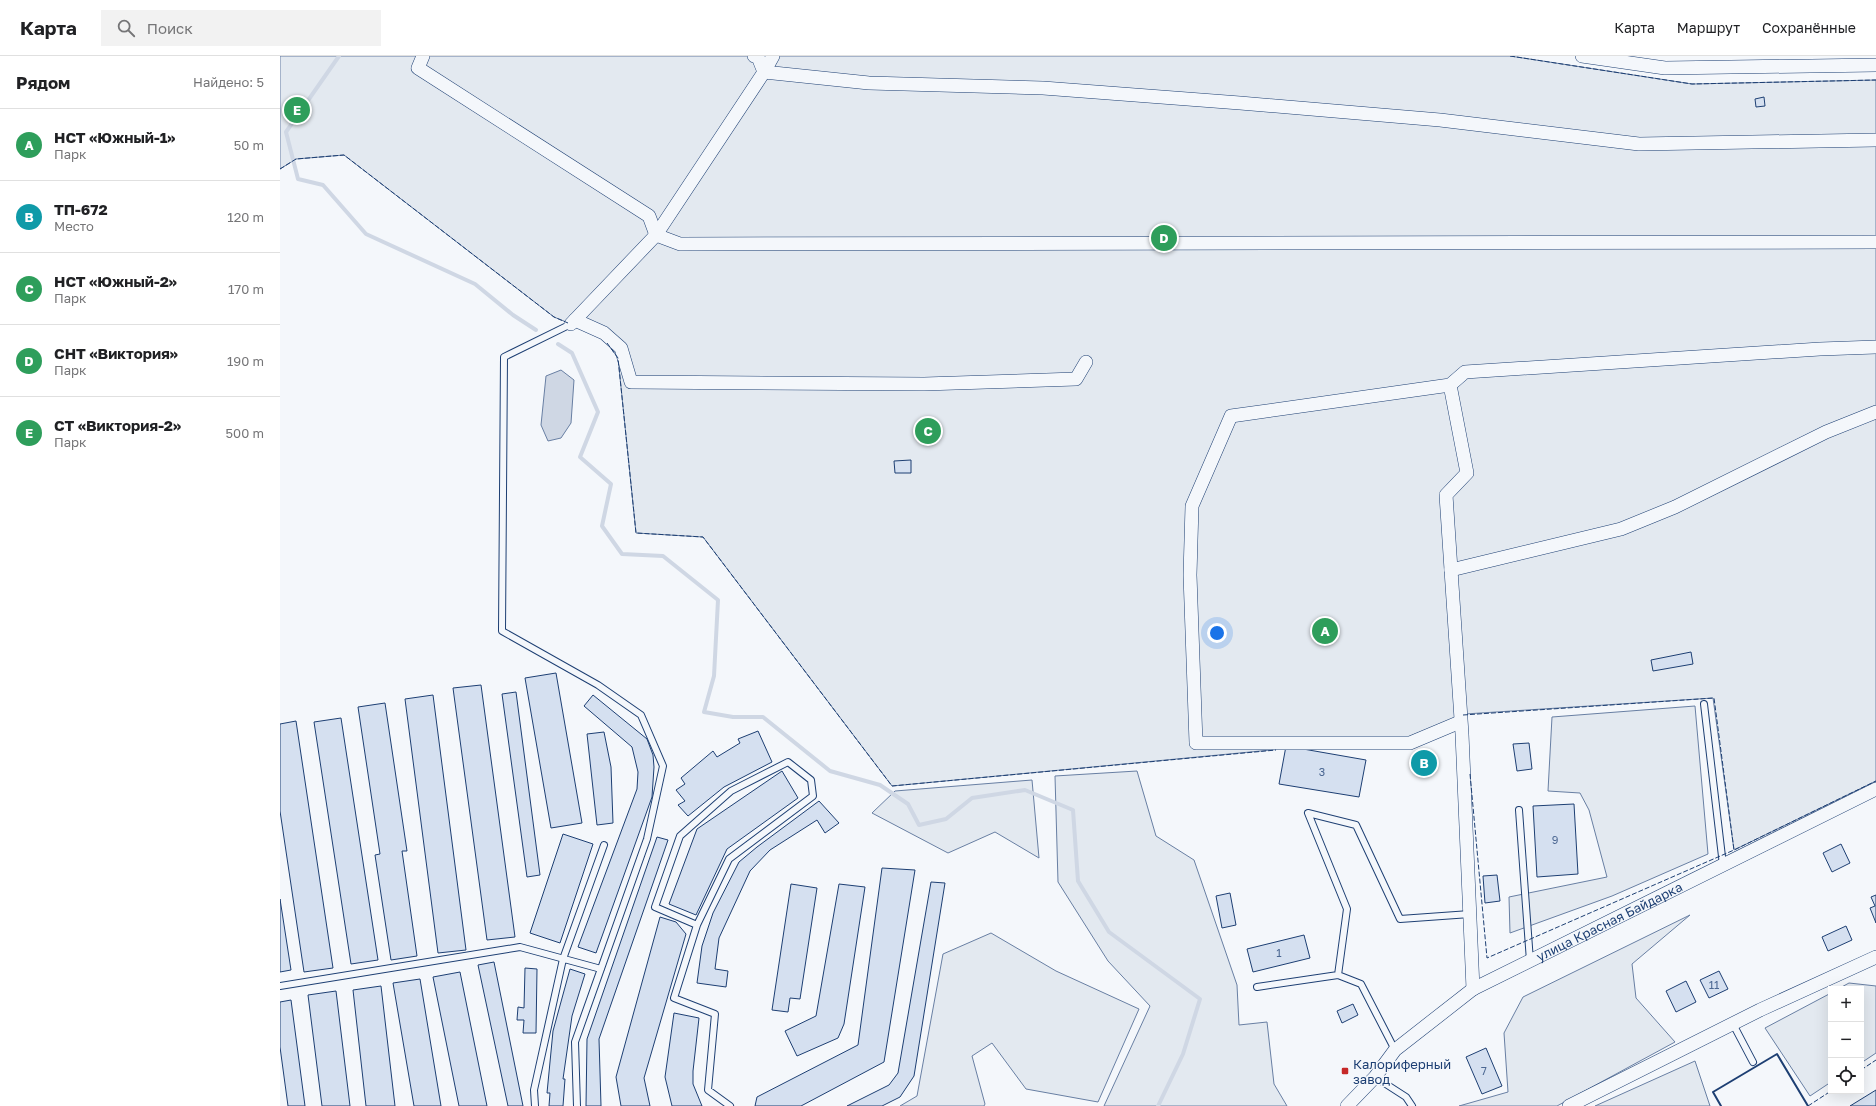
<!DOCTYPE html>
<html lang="ru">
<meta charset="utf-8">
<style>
:root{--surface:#fff;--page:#f2f2f2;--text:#202124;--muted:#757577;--line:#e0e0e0;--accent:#111827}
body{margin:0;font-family:"Golos Text",sans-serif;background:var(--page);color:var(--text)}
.controls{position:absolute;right:12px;bottom:12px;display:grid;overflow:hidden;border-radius:0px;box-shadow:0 4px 16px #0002}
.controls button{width:36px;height:36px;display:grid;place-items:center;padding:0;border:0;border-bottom:1px solid var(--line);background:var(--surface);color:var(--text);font:20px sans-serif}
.you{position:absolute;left:937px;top:577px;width:14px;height:14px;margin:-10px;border:3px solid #fff;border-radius:50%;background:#1a73e8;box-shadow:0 0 0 6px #1a73e833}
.badge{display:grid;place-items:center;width:26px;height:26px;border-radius:50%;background:var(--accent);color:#fff;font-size:13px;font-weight:700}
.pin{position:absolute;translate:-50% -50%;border:2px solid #fff;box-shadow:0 1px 4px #0006}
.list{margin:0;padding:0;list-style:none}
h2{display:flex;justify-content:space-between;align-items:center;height:52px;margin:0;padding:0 16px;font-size:17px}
h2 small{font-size:13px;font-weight:400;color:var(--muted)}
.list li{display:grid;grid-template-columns:26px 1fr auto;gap:12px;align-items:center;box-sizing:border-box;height:72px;padding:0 16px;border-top:1px solid var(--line)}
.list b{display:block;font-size:15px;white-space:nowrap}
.list p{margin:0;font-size:13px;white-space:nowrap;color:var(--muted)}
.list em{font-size:13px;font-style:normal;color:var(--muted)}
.icon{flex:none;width:22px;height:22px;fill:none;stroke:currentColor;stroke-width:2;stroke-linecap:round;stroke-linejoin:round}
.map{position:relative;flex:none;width:1596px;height:1050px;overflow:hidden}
header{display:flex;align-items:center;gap:24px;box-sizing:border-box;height:56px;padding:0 20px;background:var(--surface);border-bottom:1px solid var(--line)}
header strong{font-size:19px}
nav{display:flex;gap:22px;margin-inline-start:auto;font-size:14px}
.search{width:280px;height:36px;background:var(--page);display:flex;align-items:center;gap:10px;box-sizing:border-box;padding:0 14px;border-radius:0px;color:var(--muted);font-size:15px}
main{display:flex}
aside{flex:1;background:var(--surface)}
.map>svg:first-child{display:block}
.green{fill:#e3e9f0;stroke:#687fa3}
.water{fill:#cfd7e4;stroke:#687fa3}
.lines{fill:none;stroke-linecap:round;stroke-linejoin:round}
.stream{stroke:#cfd7e4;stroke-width:4}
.building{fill:#d5e0f0;stroke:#1d3f73}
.lane-casing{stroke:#1d3f73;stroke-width:8}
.street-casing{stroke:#1d3f73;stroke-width:14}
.lane{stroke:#f4f7fb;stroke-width:6}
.street{stroke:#f4f7fb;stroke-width:13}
.fence{stroke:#1d3f73;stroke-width:1;stroke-dasharray:5 2;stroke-linecap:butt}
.wall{stroke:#1d3f73;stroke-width:2}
.poi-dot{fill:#c62828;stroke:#f4f7fb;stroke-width:1.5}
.labels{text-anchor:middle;stroke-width:3;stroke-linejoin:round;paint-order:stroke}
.number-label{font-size:11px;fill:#4b6792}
.street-label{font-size:13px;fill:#1d3f73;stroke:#f4f7fb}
.poi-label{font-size:13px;fill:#1d3f73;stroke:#f4f7fb;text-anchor:start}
</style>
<header>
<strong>Карта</strong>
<div class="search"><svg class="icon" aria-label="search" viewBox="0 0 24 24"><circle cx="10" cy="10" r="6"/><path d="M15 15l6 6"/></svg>Поиск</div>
<nav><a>Карта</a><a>Маршрут</a><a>Сохранённые</a></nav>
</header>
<main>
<aside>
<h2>Рядом<small>Найдено: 5</small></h2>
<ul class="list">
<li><span class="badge" style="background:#2e9e5b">A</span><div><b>НСТ «Южный-1»</b><p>Парк</p></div><em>50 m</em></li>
<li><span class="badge" style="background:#0f9aa8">B</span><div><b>ТП-672</b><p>Место</p></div><em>120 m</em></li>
<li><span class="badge" style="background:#2e9e5b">C</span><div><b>НСТ «Южный-2»</b><p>Парк</p></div><em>170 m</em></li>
<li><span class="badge" style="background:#2e9e5b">D</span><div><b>СНТ «Виктория»</b><p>Парк</p></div><em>190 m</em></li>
<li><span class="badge" style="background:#2e9e5b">E</span><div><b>СТ «Виктория-2»</b><p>Парк</p></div><em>500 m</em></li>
</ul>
</aside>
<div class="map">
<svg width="1596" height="1050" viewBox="0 0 1596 1050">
<rect width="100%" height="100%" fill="#f4f7fb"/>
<path class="green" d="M 0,0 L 1230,0 L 1412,28 L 1596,24 L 1596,725 L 1454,794 L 1433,642 L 1185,658 L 1128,681 L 612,730 L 423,481 L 356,477 L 338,302 L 313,268 L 291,268 L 274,261 L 64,99 L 16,103 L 0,113 Z
M 1415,650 L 1428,798 L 1332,840 L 1230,877 L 1229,841 L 1327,821 L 1309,754 L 1300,737 L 1268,735 L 1272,661 Z
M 857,715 L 876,780 L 914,804 L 957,929 L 959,969 L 987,966 L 994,1028 L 1007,1050 L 824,1050 L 870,950 L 828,905 L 778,826 L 775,720 Z
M 752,724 L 759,802 L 715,776 L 668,797 L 592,757 L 615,735 Z
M 1410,859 L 1352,908 L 1356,942 L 1395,986 L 1277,1050 L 1179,1050 L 1228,1036 L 1224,977 L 1243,941 Z
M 711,877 L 776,915 L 859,953 L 818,1046 L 746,1033 L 712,987 L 692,1000 L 705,1048 L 704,1050 L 620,1050 L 637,1040 L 663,898 Z
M 1569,927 L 1596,930 L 1596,997 L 1581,1007 L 1581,933 L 1558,933 Z
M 1551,937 L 1551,1026 L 1530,1040 L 1485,972 Z
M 1415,1005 L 1430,1050 L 1315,1050 Z"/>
<path class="water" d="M 281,314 L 294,324 L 291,367 L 281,382 L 268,385 L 261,369 L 266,320 Z"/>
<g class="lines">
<path class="stream" d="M 59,0 L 6,76 L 18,123 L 43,129 L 86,178 L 195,228 L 233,259 L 256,274
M 278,288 L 292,297 L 318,356 L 300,401 L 331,428 L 322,470 L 342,498 L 383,500 L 438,544 L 434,620 L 424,656 L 453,661 L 483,661 L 550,715 L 600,729 L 628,748 L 639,769 L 666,763 L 692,742 L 745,734 L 793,754 L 798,825 L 829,876 L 920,943 L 903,998 L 878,1050"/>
</g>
<path class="building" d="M 1484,41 L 1485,50 L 1476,51 L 1475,43 Z
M 631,404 L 631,417 L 615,417 L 614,405 Z
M 1411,596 L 1413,608 L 1373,615 L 1371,604 Z
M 276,617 L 302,767 L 271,772 L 245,622 Z
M 201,629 L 235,881 L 207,884 L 173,632 Z
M 236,636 L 260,819 L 247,821 L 222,638 Z
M 153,639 L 186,894 L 158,897 L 125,643 Z
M 313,639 L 367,683 L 373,699 L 374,711 L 372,741 L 316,897 L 298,891 L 357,733 L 358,716 L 352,691 L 304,650 Z
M 105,647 L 127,795 L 122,795 L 137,900 L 111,904 L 95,799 L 100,798 L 78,651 Z
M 61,662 L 98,904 L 71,908 L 34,666 Z
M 16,665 L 53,912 L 24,916 L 0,755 L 0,668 Z
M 478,675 L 492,706 L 444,731 L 408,760 L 398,749 L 405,745 L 396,734 L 405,728 L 401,722 L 433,695 L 437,701 L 460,687 L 458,683 Z
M 324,676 L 331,711 L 333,767 L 317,769 L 307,678 Z
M 1249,687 L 1252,713 L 1237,715 L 1233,688 Z
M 1006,690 L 1086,704 L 1079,741 L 999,728 Z
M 1133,699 L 1156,702 L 1154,715 L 1132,712 Z
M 502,715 L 518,742 L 447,793 L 416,859 L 389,848 L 417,773 Z
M 539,745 L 559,767 L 545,777 L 537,764 L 490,794 L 470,815 L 439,882 L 435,913 L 448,915 L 446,931 L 417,927 L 422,890 L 433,857 L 459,806 L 477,791 Z
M 1294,748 L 1298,818 L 1257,821 L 1253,750 Z
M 283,778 L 313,788 L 280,887 L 250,877 Z
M 377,781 L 388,784 L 319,983 L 321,1050 L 306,1050 L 307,983 Z
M 1561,788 L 1570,807 L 1552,816 L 1543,797 Z
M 602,812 L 635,814 L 604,1006 L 521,1050 L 475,1050 L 477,1041 L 578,989 Z
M 1217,819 L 1220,845 L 1205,847 L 1203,820 Z
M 651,826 L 665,827 L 634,1020 L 620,1041 L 602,1050 L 567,1050 L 609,1029 L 618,1017 Z
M 511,828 L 537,832 L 520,943 L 510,942 L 508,956 L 492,954 Z
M 559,828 L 585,831 L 564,968 L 558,982 L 517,1000 L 505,975 L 536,960 Z
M 950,837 L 956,869 L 942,872 L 936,840 Z
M 1596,839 L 1596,867 L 1590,852 L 1595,850 L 1591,841 Z
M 0,843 L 11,914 L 0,916 Z
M 380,861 L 396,866 L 406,878 L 364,1022 L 370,1050 L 341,1050 L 336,1021 Z
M 1566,870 L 1572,884 L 1548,895 L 1542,881 Z
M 1024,879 L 1030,902 L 973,916 L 967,893 Z
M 214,906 L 243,1050 L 228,1050 L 198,909 Z
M 245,912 L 257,913 L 256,977 L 243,977 L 244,964 L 237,964 L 238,951 L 244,952 Z
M 290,913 L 305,918 L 292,960 L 283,1023 L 285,1023 L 283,1050 L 269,1050 L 270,1037 L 267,1037 L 273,975 Z
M 1439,915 L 1448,933 L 1429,942 L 1420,924 Z
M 180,916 L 207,1050 L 179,1050 L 153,921 Z
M 140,923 L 161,1050 L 134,1050 L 113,927 Z
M 1406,925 L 1416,946 L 1396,956 L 1386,935 Z
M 101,930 L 115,1050 L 86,1050 L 73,934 Z
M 56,935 L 70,1050 L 42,1050 L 28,939 Z
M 11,944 L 25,1050 L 8,1050 L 0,991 L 0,946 Z
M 1073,948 L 1078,959 L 1062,967 L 1057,955 Z
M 394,957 L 419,962 L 413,1015 L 413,1028 L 422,1050 L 392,1050 L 385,1021 Z
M 1206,992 L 1222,1030 L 1202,1038 L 1186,1001 Z
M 1596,1034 L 1596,1050 L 1570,1050 Z"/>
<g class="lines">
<g class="lane-casing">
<path id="lane" d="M 291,268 L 224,301 L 222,575 L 318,629 L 361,659 L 383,710 L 367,783 L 295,986 L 297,1050
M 1424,648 L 1443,809
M 1239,754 L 1250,905
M 417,869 L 375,851 L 400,780 L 451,735 L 508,706 L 531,724 L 533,740 L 449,803 L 417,869 L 394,942 L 435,958 L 428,1034 L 450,1050
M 0,930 L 240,891 L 321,913
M 977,931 L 1058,919
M 1453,968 L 1473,1006
M 1115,994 L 1081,928 L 1058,919 L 1067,853 L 1028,757 L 1076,769 L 1120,863 L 1190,858
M 1095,1021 L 1126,1041 L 1132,1050
M 255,1050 L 254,1034 L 283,903 L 324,789"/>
</g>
<g class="street-casing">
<g id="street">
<path d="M 143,0 L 138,12 L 369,160 L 376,179 L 400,188 L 1596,186"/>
<path d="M 493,0 L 484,16 L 589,27 L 763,32 L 960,47 L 1160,64 L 1359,88 L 1596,84"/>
<path d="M 1302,0 L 1385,12 L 1596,9"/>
<path d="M 295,264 L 324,277 L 341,292 L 351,326 L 644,328 L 796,323 L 806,306"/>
<path d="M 291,268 L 376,179 L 484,16 L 478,1 L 474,0"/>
<path d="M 1170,329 L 1187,417 L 1166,439 L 1182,678 L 1193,933"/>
<path d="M 1171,514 L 1341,473 L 1395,451 L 1546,376 L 1596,356"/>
<path d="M 1180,666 L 1130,687 L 916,687 L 910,519 L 912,450 L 951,360 L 1170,329 L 1185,316 L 1540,293 L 1596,291"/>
<path id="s1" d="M 1067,1050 L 1095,1021 L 1115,994 L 1193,933 L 1596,733"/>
<path d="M 1289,1050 L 1480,954 L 1596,901"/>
</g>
</g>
<use href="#lane" class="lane"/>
<use href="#street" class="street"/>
<path class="fence" d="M 1230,0 L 1412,28 L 1596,24
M 0,113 L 16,103 L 64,99 L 274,261 L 288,267
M 327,287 L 338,302 L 356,477 L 423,481 L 612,730 L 996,694
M 1183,659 L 1434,642 L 1454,794 L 1596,725
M 1190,718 L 1207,902 L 1454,794
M 1581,1014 L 1596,1004
M 1528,1050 L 1551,1035"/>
<path class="wall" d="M 1441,1050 L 1433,1036 L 1497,998 L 1528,1050"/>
</g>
<rect class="poi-dot" x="1061" y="1011" width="8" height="8" rx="2"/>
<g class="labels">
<g class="number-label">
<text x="1042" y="720">3</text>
<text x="1275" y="788">9</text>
<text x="999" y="901">1</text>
<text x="1434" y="933">11</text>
<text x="1204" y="1019">7</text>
</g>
<g class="street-label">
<text dy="5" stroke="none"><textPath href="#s1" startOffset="325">улица Красная Байдарка</textPath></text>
</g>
<g class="poi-label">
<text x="1073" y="1013">Калориферный<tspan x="1073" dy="15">завод</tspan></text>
</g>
</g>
</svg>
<div class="controls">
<button>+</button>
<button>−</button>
<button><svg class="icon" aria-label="locate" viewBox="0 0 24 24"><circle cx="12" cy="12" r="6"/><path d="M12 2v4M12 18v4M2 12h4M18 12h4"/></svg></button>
</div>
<div class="you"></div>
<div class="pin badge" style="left:1045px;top:575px;background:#2e9e5b">A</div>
<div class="pin badge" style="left:1144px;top:707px;background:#0f9aa8">B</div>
<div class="pin badge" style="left:648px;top:375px;background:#2e9e5b">C</div>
<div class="pin badge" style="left:884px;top:182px;background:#2e9e5b">D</div>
<div class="pin badge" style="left:17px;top:54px;background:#2e9e5b">E</div>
</div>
</main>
